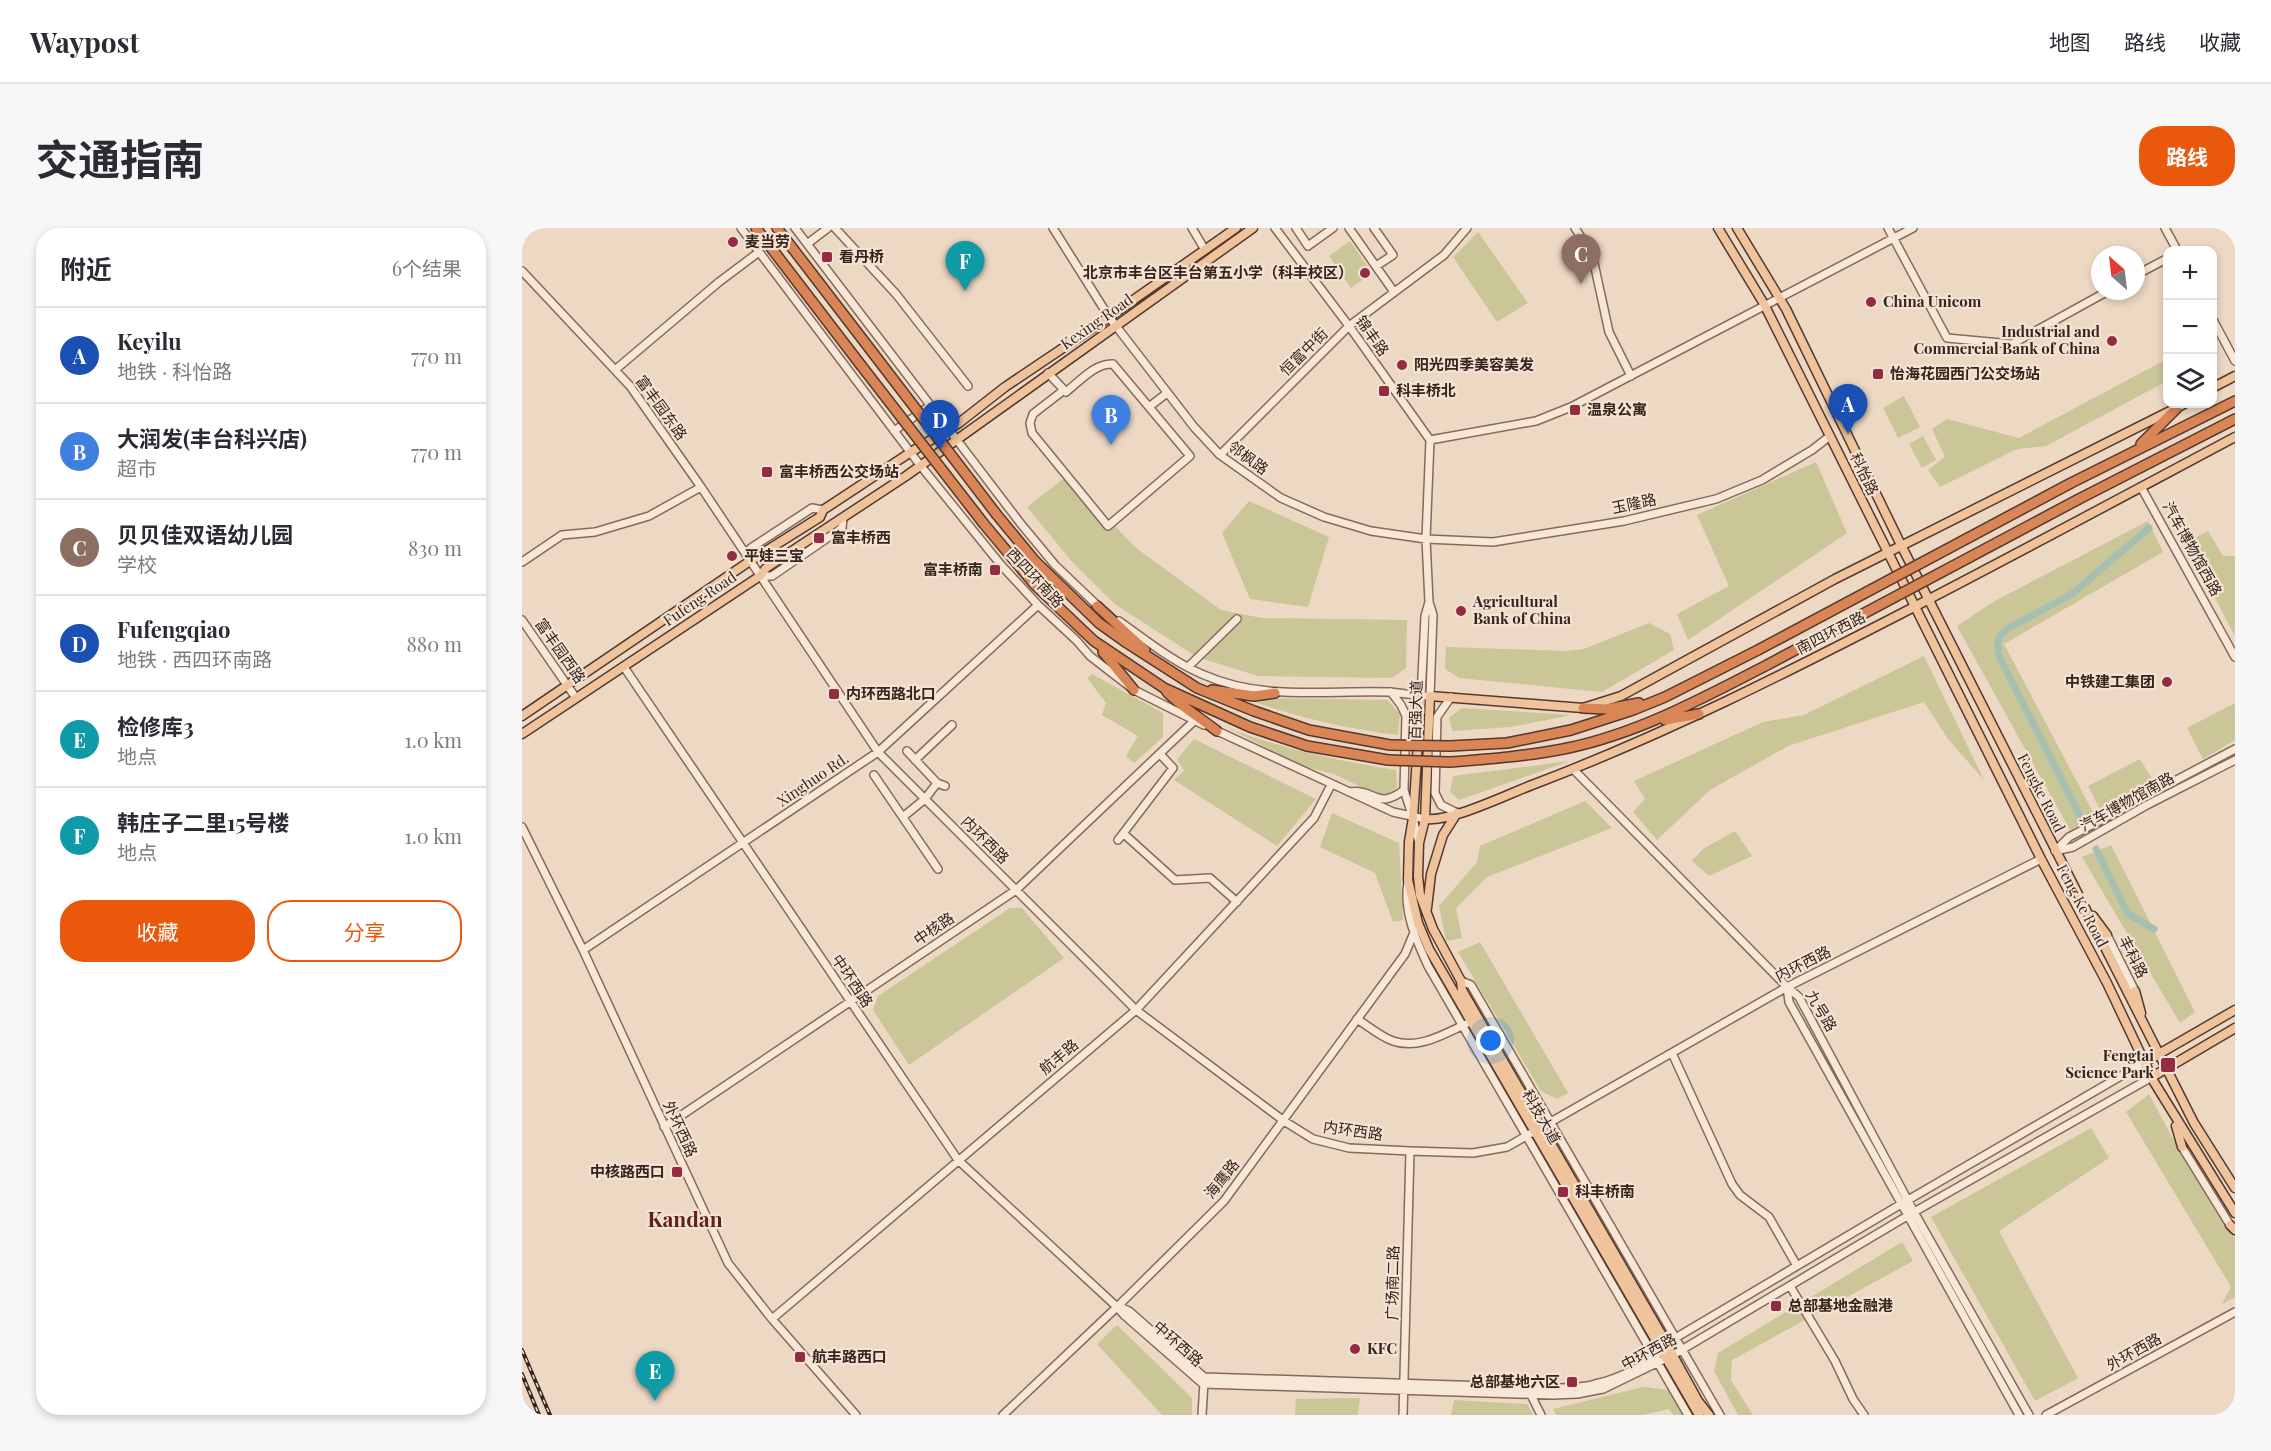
<!DOCTYPE html>
<html lang="zh">
<meta charset="utf-8">
<style>
:root{--surface:#fff;--page:#f7f7f7;--text:#2b2b33;--muted:#7c7c81;--line:#e1e1e2;--accent:#ea580c}
body{margin:0;font-family:"Playfair Display","Noto Sans SC",serif;background:var(--page);color:var(--text)}
.controls{position:absolute;right:18px;top:18px;display:grid;overflow:hidden;border-radius:12px;box-shadow:0 3px 9px #0003}
.controls button{width:54px;height:54px;display:grid;place-items:center;padding:0;border:0;border-bottom:2px solid var(--line);background:var(--surface);color:var(--text);font:30px sans-serif}
.compass{position:absolute;left:1569px;top:18px;width:54px;height:54px;border-radius:50%;background:var(--surface);box-shadow:0 3px 9px #0003;rotate:332deg}
.you{position:absolute;left:969px;top:813px;width:21px;height:21px;margin:-15px;border:4px solid #fff;border-radius:50%;background:#1a73e8;box-shadow:0 0 0 9px #1a73e833}
.badge{display:grid;place-items:center;width:39px;height:39px;border-radius:50%;background:var(--accent);color:#fff;font-size:20px;font-weight:700}
.pin{position:absolute;translate:-50% -50px;filter:drop-shadow(0 2px 3px #0008)}
.pin::after{content:'';position:absolute;top:32px;width:21px;height:18px;background:inherit;clip-path:polygon(0 0,100% 0,50% 100%)}
.list{margin:0;padding:0;list-style:none}
h2{display:flex;justify-content:space-between;align-items:center;height:78px;margin:0;padding:0 24px;font-size:26px}
h2 small{font-size:20px;font-weight:400;color:var(--muted)}
.list li{display:grid;grid-template-columns:39px 1fr auto;gap:18px;align-items:center;box-sizing:border-box;height:96px;padding:0 24px;border-top:2px solid var(--line)}
.list b{display:block;font-size:22px;white-space:nowrap}
.list p{margin:0;font-size:20px;white-space:nowrap;color:var(--muted)}
.list em{font-size:20px;font-style:normal;color:var(--muted)}
.actions{display:flex;gap:12px;padding:18px 24px}
.actions a{flex:1;padding:14px 0;border:2px solid var(--accent);border-radius:24px;text-align:center;font-size:21px;color:var(--accent)}
.actions .main{background:var(--accent);color:#fff}
.icon{flex:none;width:33px;height:33px;fill:none;stroke:currentColor;stroke-width:2;stroke-linecap:round;stroke-linejoin:round}
.map{position:relative;flex:none;width:1713px;height:1187px;overflow:hidden;border-radius:24px}
header{display:flex;align-items:center;gap:36px;box-sizing:border-box;height:84px;padding:0 30px;background:var(--surface);border-bottom:2px solid var(--line)}
header strong{font-size:28px}
nav{display:flex;gap:33px;margin-inline-start:auto;font-size:21px}
.intro{display:flex;align-items:center;justify-content:space-between;box-sizing:border-box;height:144px;padding:0 36px}
h1{margin:0;font-size:42px}
.button{padding:15px 27px;border-radius:24px;background:var(--accent);color:#fff;font-size:21px;font-weight:700}
main{display:flex;gap:36px;padding:0 36px}
aside{flex:1;background:var(--surface);border-radius:24px;box-shadow:0 3px 9px #0003}
.map>svg:first-child{display:block}
.green{fill:#cac697}
.lines{fill:none;stroke-linecap:round;stroke-linejoin:round}
.canal{stroke:#a5bfb2;stroke-width:7}
.minor-casing{stroke:#86695a;stroke-width:10}
.major-casing{stroke:#54382e;stroke-width:11}
.highway-casing{stroke:#54382e;stroke-width:12}
.minor{stroke:#f7e7d6;stroke-width:7}
.major{stroke:#efc49c;stroke-width:8}
.highway{stroke:#d98556;stroke-width:9}
.rail-casing{stroke:#36251e;stroke-width:4}
.rail{stroke:#f4e3d2;stroke-width:1.5;stroke-dasharray:4.5;stroke-linecap:butt}
.highway-bridge-casing{stroke:#54382e;stroke-width:12;stroke-linecap:butt}
.highway-bridge{stroke:#d98556;stroke-width:9}
.poi-dot{fill:#932c42;stroke:#f4e3d2;stroke-width:2}
.labels{text-anchor:middle;stroke-width:4.5;stroke-linejoin:round;paint-order:stroke}
.poi-label{font-size:15px;font-weight:bold;fill:#36251e;stroke:#f4e3d2;text-anchor:start}
.street-label{font-size:15px;fill:#36251e;stroke:#f4e3d2}
.district-label{font-size:21px;font-weight:bold;fill:#611f1f;stroke:#f4e3d2}
</style>
<header>
<strong>Waypost</strong>
<nav><a>地图</a><a>路线</a><a>收藏</a></nav>
</header>
<div class="intro"><h1>交通指南</h1><a class="button">路线</a></div>
<main>
<aside>
<h2>附近<small>6个结果</small></h2>
<ul class="list">
<li><span class="badge" style="background:#1a4fb4">A</span><div><b>Keyilu</b><p>地铁 · 科怡路</p></div><em>770 m</em></li>
<li><span class="badge" style="background:#3f7fe0">B</span><div><b>大润发(丰台科兴店)</b><p>超市</p></div><em>770 m</em></li>
<li><span class="badge" style="background:#8d6e63">C</span><div><b>贝贝佳双语幼儿园</b><p>学校</p></div><em>830 m</em></li>
<li><span class="badge" style="background:#1a4fb4">D</span><div><b>Fufengqiao</b><p>地铁 · 西四环南路</p></div><em>880 m</em></li>
<li><span class="badge" style="background:#0f9aa8">E</span><div><b>检修库3</b><p>地点</p></div><em>1.0 km</em></li>
<li><span class="badge" style="background:#0f9aa8">F</span><div><b>韩庄子二里15号楼</b><p>地点</p></div><em>1.0 km</em></li>
</ul>
<div class="actions"><a class="main">收藏</a><a>分享</a></div>
</aside>
<div class="map">
<svg width="1713" height="1187" viewBox="0 0 1713 1187">
<rect width="100%" height="100%" fill="#ecd8c3"/>
<path class="green" d="M 956,4 L 1006,75 L 975,94 L 931,29 Z
M 828,13 L 850,45 L 829,60 L 807,28 Z
M 1645,131 L 1645,153 L 1524,218 L 1495,221 L 1418,259 L 1406,242 L 1423,229 L 1410,201 L 1425,191 L 1497,210 Z
M 1382,168 L 1398,199 L 1376,210 L 1361,180 Z
M 1401,208 L 1414,232 L 1400,240 L 1387,216 Z
M 1294,234 L 1325,305 L 1166,412 L 1155,386 L 1207,358 L 1175,287 Z
M 545,248 L 614,320 L 699,382 L 740,390 L 885,392 L 884,440 L 870,450 L 736,448 L 675,429 L 594,377 L 551,335 L 505,279 Z
M 727,273 L 807,309 L 786,379 L 728,371 L 700,305 Z
M 1626,293 L 1641,324 L 1482,416 L 1573,588 L 1548,602 L 1435,398 L 1471,374 Z
M 1686,303 L 1701,328 L 1713,328 L 1713,408 L 1664,315 Z
M 1127,395 L 1148,406 L 1152,422 L 1080,464 L 937,450 L 923,441 L 924,419 L 1045,423 L 1062,421 Z
M 1402,428 L 1462,552 L 1426,511 L 1402,474 L 1266,518 L 1188,562 L 1135,612 L 1111,584 L 1123,571 L 1112,553 L 1241,494 L 1282,487 Z
M 570,446 L 641,485 L 641,509 L 612,535 L 604,528 L 616,508 L 580,487 L 584,475 L 565,450 Z
M 711,466 L 734,470 L 865,472 L 878,486 L 876,507 C 819,500 765,487 711,466 Z
M 1713,475 L 1713,512 L 1681,531 L 1665,500 Z
M 940,480 L 1049,487 L 989,499 L 930,503 L 927,490 Z
M 706,500 C 761,521 816,533 874,542 L 875,559 L 864,568 L 858,568 L 812,546 L 783,539 Z
M 672,511 L 794,571 L 755,618 L 652,552 L 662,543 L 655,531 Z
M 1618,531 L 1634,558 L 1582,589 L 1566,558 Z
M 1048,533 L 937,572 L 928,564 L 931,548 Z
M 1063,573 L 1090,600 L 965,649 L 934,680 L 940,710 L 924,713 L 917,678 L 955,634 L 958,618 Z
M 810,585 L 877,615 L 881,692 L 871,694 L 853,645 L 798,619 Z
M 1213,603 L 1230,628 L 1187,648 L 1170,633 L 1181,621 Z
M 1589,617 L 1673,784 L 1658,795 L 1560,629 Z
M 488,680 L 500,680 L 542,730 L 387,837 L 351,782 L 356,768 Z
M 958,714 L 1046,865 L 1035,871 L 1019,863 L 936,724 Z
M 1627,866 L 1658,924 L 1713,1010 L 1713,1069 L 1700,1076 L 1709,1059 L 1604,884 Z
M 1569,900 L 1587,930 L 1477,1003 L 1556,1150 L 1513,1173 L 1409,989 Z
M 1380,1014 L 1391,1033 L 1210,1132 L 1209,1152 L 1231,1187 L 1216,1187 L 1192,1143 L 1196,1125 Z
M 595,1097 L 670,1170 L 670,1187 L 640,1187 L 575,1116 Z
M 1121,1159 L 1149,1162 L 1163,1187 L 1151,1187 L 1147,1181 L 1121,1187 L 1034,1187 L 1031,1181 Z
M 838,1170 L 836,1187 L 773,1187 L 774,1171 Z
M 932,1172 L 1005,1176 L 1011,1187 L 929,1187 Z"/>
<g class="lines">
<path class="canal" d="M 1561,594 L 1478,430 C 1474,417 1474,410 1485,401 L 1550,366 L 1627,300
M 1574,621 L 1606,686 L 1632,701"/>
<g class="minor-casing">
<path id="minor" d="M 219,0 L 398,237 L 479,337 L 516,377 L 554,412 L 568,428 L 612,462 L 682,497
M 273,0 L 499,296 L 533,337 L 578,380
M 313,0 L 374,66 L 446,158
M 531,0 L 587,89 L 672,199 L 698,227 L 759,270 L 802,289 L 849,303 L 904,311 L 971,314 L 1102,293 L 1194,271 L 1240,252 L 1290,222 L 1308,208
M 670,0 L 683,22
M 774,0 L 786,18 L 811,0
M 827,0 L 872,64
M 852,0 L 871,27 L 854,38
M 1053,0 L 1070,26 L 1087,104 L 1109,148
M 1366,0 L 1425,110 L 1490,116 L 1586,63
M 1643,0 L 1655,22
M 285,16 L 306,0
M 0,43 L 108,158 L 179,259 L 356,524 L 614,782 L 762,893 L 791,911 L 827,920 L 888,923 L 951,925 L 985,919 L 1265,759 L 1519,631
M 1614,47 L 1646,30
M 1690,90 L 1713,133
M 93,142 L 197,54 L 237,24
M 526,145 L 544,164 C 558,153 573,135 591,136 L 668,228 L 586,298 L 510,205 L 508,195 L 511,186 L 542,162
M 627,179 L 645,165
M 372,203 L 409,177
M 908,212 L 1014,193 L 1049,179 L 1391,0
M 698,227 L 827,98 L 922,27 L 945,0
M 1619,259 L 1713,429
M 228,333 L 229,320 L 290,280 L 301,282
M 0,334 L 40,307 L 73,304 L 127,288 L 179,259
M 238,348 L 250,348 L 320,300 L 321,290
M 0,392 L 54,470
M 597,393 C 624,412 651,434 682,447 C 741,473 805,462 867,464 C 881,465 894,468 908,468 L 911,387 L 907,374 L 904,311 L 908,212 L 827,98 L 753,0
M 102,439 L 436,932 L 595,1079 L 602,1087 L 681,1156 L 1031,1167 L 1055,1166 L 1081,1161 L 1151,1127 L 1392,984 L 1630,849
M 666,439 L 715,391
M 899,468 L 903,388 L 907,374
M 929,469 L 915,489 L 913,565 L 919,577 L 935,585
M 693,502 L 871,584 L 903,591
M 385,523 L 415,555 L 423,558
M 393,532 L 430,497
M 1051,541 L 1265,759 L 1277,769 L 1392,984 L 1507,1187
M 352,547 L 416,641
M 882,562 L 891,590 L 897,615
M 827,564 C 854,560 854,583 882,562 L 884,488 L 879,477 L 869,464
M 382,588 L 403,571 L 415,555
M 0,599 L 61,722 L 206,1035 L 250,1091 L 334,1187
M 602,606 L 653,652 L 688,650 L 715,674
M 596,612 L 651,540 L 638,526
M 1533,623 L 1547,609 L 1713,521
M 1533,623 L 1551,619 L 1625,577 L 1713,532
M 886,654 C 881,683 894,712 906,738 L 1166,1187
M 1585,707 L 1613,763
M 61,722 L 356,524 L 516,377
M 939,753 L 949,757 L 1198,1187
M 1265,759 L 1267,774 L 1497,1187
M 835,791 C 846,798 859,809 871,813 C 896,822 922,806 944,796
M 1150,825 L 1210,956 L 1218,967 L 1247,989 L 1275,1038
M 142,899 L 494,662 L 672,493
M 1660,919 L 1708,997
M 1268,1058 L 1313,1133 L 1331,1171 L 1342,1187
M 598,1079 L 607,1083 L 682,1149 L 1031,1160 C 1045,1160 1059,1160 1073,1156 C 1093,1152 1135,1134 1145,1115 L 1386,972 L 1623,834
M 250,1091 L 614,782 L 792,590 L 809,557
M 1008,1165 L 1019,1187
M 481,1187 L 595,1079 L 702,973 L 883,726 L 896,695
M 680,1187 L 682,1154
M 881,1187 L 888,923
M 1524,1187 L 1713,1084"/>
</g>
<g class="major-casing">
<path id="major" d="M 1196,0 L 1242,76 L 1519,631 L 1585,755 L 1632,854 L 1713,985
M 1215,0 L 1264,81 L 1379,317 L 1672,895 L 1713,960
M 1690,160 L 1713,148
M 899,468 L 891,590 L 887,614 L 886,652 L 896,695 L 907,721 L 1177,1187
M 0,488 L 228,333 L 298,289 L 301,282 L 389,224 L 437,195 L 483,159 L 587,89 L 714,0
M 0,506 L 238,348 L 244,340 L 384,248 L 731,0
M 903,591 C 929,594 984,567 1010,557 C 1142,507 1268,443 1392,379 C 1500,323 1606,266 1713,209
M 905,680 L 909,646 L 921,607 L 935,585
M 1571,688 L 1585,707
M 1613,763 L 1619,785
M 1623,834 L 1713,782
M 1630,849 L 1713,800
M 1654,898 L 1660,919
M 1708,997 L 1713,1002
M 1187,1187 L 1176,1173 L 1138,1104 L 940,762 L 939,753 L 911,701 L 898,667 L 896,648 L 897,615 L 903,591 L 908,468 L 1061,480 L 1099,468 L 1313,351 L 1662,176"/>
</g>
<g class="highway-casing">
<path id="highway" d="M 234,0 L 338,136
M 255,0 L 351,125
M 1619,216 L 1655,180
M 1549,255 L 1713,173
M 1557,271 L 1713,191
M 475,287 L 513,333 L 577,395 L 605,415 L 675,460 L 732,483 L 787,502 L 868,517
M 462,296 L 513,357 L 572,413 L 642,460 L 728,499 L 785,518 L 866,532
M 575,378 L 623,422
M 581,424 L 612,462
M 690,462 L 732,468 L 753,465
M 645,464 C 661,480 677,489 695,503
M 1061,480 L 1085,481 L 1117,475
M 1143,492 L 1177,486
M 928,518 L 985,515 L 1049,502 L 1111,482 L 1143,469 L 1236,422
M 928,534 C 968,531 1007,528 1046,520 C 1117,505 1181,470 1245,437"/>
</g>
<use href="#minor" class="minor"/>
<use href="#major" class="major"/>
<use href="#highway" class="highway"/>
<g class="rail-casing">
<path id="rail" d="M 0,1122 L 28,1187
M 0,1146 L 17,1187"/>
</g>
<use href="#rail" class="rail"/>
<g class="highway-bridge-casing">
<path id="highway-bridge" d="M 351,125 L 475,287
M 338,136 L 462,296
M 1236,422 L 1549,255
M 1245,437 L 1557,271
M 868,517 L 928,518
M 866,532 L 928,534"/>
</g>
<use href="#highway-bridge" class="highway-bridge"/>
</g>
<g class="poi-dot">
<circle cx="211" cy="14" r="6"/>
<rect x="299" y="23" width="12" height="12" rx="3"/>
<circle cx="843" cy="45" r="6"/>
<circle cx="1349" cy="74" r="6"/>
<circle cx="1590" cy="113" r="6"/>
<circle cx="880" cy="137" r="6"/>
<rect x="1350" y="140" width="12" height="12" rx="3"/>
<rect x="856" y="157" width="12" height="12" rx="3"/>
<rect x="1047" y="176" width="12" height="12" rx="3"/>
<rect x="239" y="238" width="12" height="12" rx="3"/>
<rect x="291" y="304" width="12" height="12" rx="3"/>
<circle cx="210" cy="328" r="6"/>
<rect x="467" y="336" width="12" height="12" rx="3"/>
<circle cx="939" cy="383" r="6"/>
<circle cx="1645" cy="454" r="6"/>
<rect x="306" y="460" width="12" height="12" rx="3"/>
<rect x="1638" y="829" width="16" height="16" rx="3"/>
<rect x="149" y="938" width="12" height="12" rx="3"/>
<rect x="1035" y="958" width="12" height="12" rx="3"/>
<rect x="1248" y="1072" width="12" height="12" rx="3"/>
<circle cx="833" cy="1121" r="6"/>
<rect x="272" y="1123" width="12" height="12" rx="3"/>
<rect x="1044" y="1148" width="12" height="12" rx="3"/>
</g>
<g class="labels">
<g class="poi-label">
<text x="223" y="19">麦当劳</text>
<text x="317" y="34">看丹桥</text>
<text x="831" y="50" text-anchor="end">北京市丰台区丰台第五小学（科丰校区）</text>
<text x="1361" y="79">China Unicom</text>
<text x="1578" y="109" text-anchor="end">Industrial and<tspan x="1578" dy="17">Commercial Bank of China</tspan></text>
<text x="892" y="142">阳光四季美容美发</text>
<text x="1368" y="151">怡海花园西门公交场站</text>
<text x="874" y="168">科丰桥北</text>
<text x="1065" y="187">温泉公寓</text>
<text x="257" y="249">富丰桥西公交场站</text>
<text x="309" y="315">富丰桥西</text>
<text x="222" y="333">平娃三宝</text>
<text x="461" y="347" text-anchor="end">富丰桥南</text>
<text x="951" y="379">Agricultural<tspan x="951" dy="17">Bank of China</tspan></text>
<text x="1633" y="459" text-anchor="end">中铁建工集团</text>
<text x="324" y="471">内环西路北口</text>
<text x="1632" y="833" text-anchor="end">Fengtai<tspan x="1632" dy="17">Science Park</tspan></text>
<text x="143" y="949" text-anchor="end">中核路西口</text>
<text x="1053" y="969">科丰桥南</text>
<text x="1266" y="1083">总部基地金融港</text>
<text x="845" y="1126">KFC</text>
<text x="290" y="1134">航丰路西口</text>
<text x="1038" y="1159" text-anchor="end">总部基地六区</text>
</g>
<g class="street-label">
<text transform="translate(575 94) rotate(-35)" y="5">Kexing Road</text>
<text transform="translate(850 108) rotate(55)" y="5">锦丰路</text>
<text transform="translate(782 124) rotate(-45)" y="5">恒富中街</text>
<text transform="translate(139 180) rotate(54)" y="5">富丰园东路</text>
<text transform="translate(726 230) rotate(36)" y="5">邻枫路</text>
<text transform="translate(1342 246) rotate(64)" y="5">科怡路</text>
<text transform="translate(1112 276) rotate(-12)" y="5">玉隆路</text>
<text transform="translate(1670 321) rotate(61)" y="5">汽车博物馆西路</text>
<text transform="translate(513 350) rotate(47)" y="5">西四环南路</text>
<text transform="translate(178 371) rotate(-34)" y="5">Fufeng Road</text>
<text transform="translate(1309 405) rotate(-27)" y="5">南四环西路</text>
<text transform="translate(38 423) rotate(55)" y="5">富丰园西路</text>
<text transform="translate(894 482) rotate(-88)" y="5">百强大道</text>
<text transform="translate(291 552) rotate(-34)" y="5">Xinghuo Rd.</text>
<text transform="translate(1519 565) rotate(63)" y="5">Fengke Road</text>
<text transform="translate(1605 574) rotate(-29)" y="5">汽车博物馆南路</text>
<text transform="translate(463 612) rotate(45)" y="5">内环西路</text>
<text transform="translate(1560 678) rotate(62)" y="5">Feng Ke Road</text>
<text transform="translate(412 701) rotate(-34)" y="5">中核路</text>
<text transform="translate(1611 729) rotate(63)" y="5">丰科路</text>
<text transform="translate(1281 736) rotate(-27)" y="5">内环西路</text>
<text transform="translate(330 753) rotate(56)" y="5">中环西路</text>
<text transform="translate(1299 783) rotate(59)" y="5">九号路</text>
<text transform="translate(537 829) rotate(-40)" y="5">航丰路</text>
<text transform="translate(1019 889) rotate(60)" y="5">科技大道</text>
<text transform="translate(158 901) rotate(65)" y="5">外环西路</text>
<text transform="translate(831 903) rotate(8)" y="5">内环西路</text>
<text transform="translate(700 951) rotate(-51)" y="5">海鹰路</text>
<text transform="translate(871 1055) rotate(-89)" y="5">广场南二路</text>
<text transform="translate(656 1116) rotate(41)" y="5">中环西路</text>
<text transform="translate(1127 1124) rotate(-28)" y="5">中环西路</text>
<text transform="translate(1612 1124) rotate(-29)" y="5">外环西路</text>
</g>
<g class="district-label">
<text x="163" y="999">Kandan</text>
</g>
</g>
</svg>
<div class="controls">
<button>+</button>
<button>−</button>
<button><svg class="icon" aria-label="layers" viewBox="0 0 24 24"><path d="M12 4l9 5-9 5-9-5zM3 14l9 5 9-5"/></svg></button>
</div>
<svg class="compass" viewBox="-18 -18 36 36"><path d="M0-13l5 13h-10z" fill="#e53935"/><path d="M0 13l5-13h-10z" fill="#7c7c81"/></svg>
<div class="you"></div>
<div class="pin badge" style="left:1326px;top:206px;background:#1a4fb4">A</div>
<div class="pin badge" style="left:589px;top:217px;background:#3f7fe0">B</div>
<div class="pin badge" style="left:1059px;top:56px;background:#8d6e63">C</div>
<div class="pin badge" style="left:418px;top:222px;background:#1a4fb4">D</div>
<div class="pin badge" style="left:133px;top:1173px;background:#0f9aa8">E</div>
<div class="pin badge" style="left:443px;top:63px;background:#0f9aa8">F</div>
</div>
</main>
